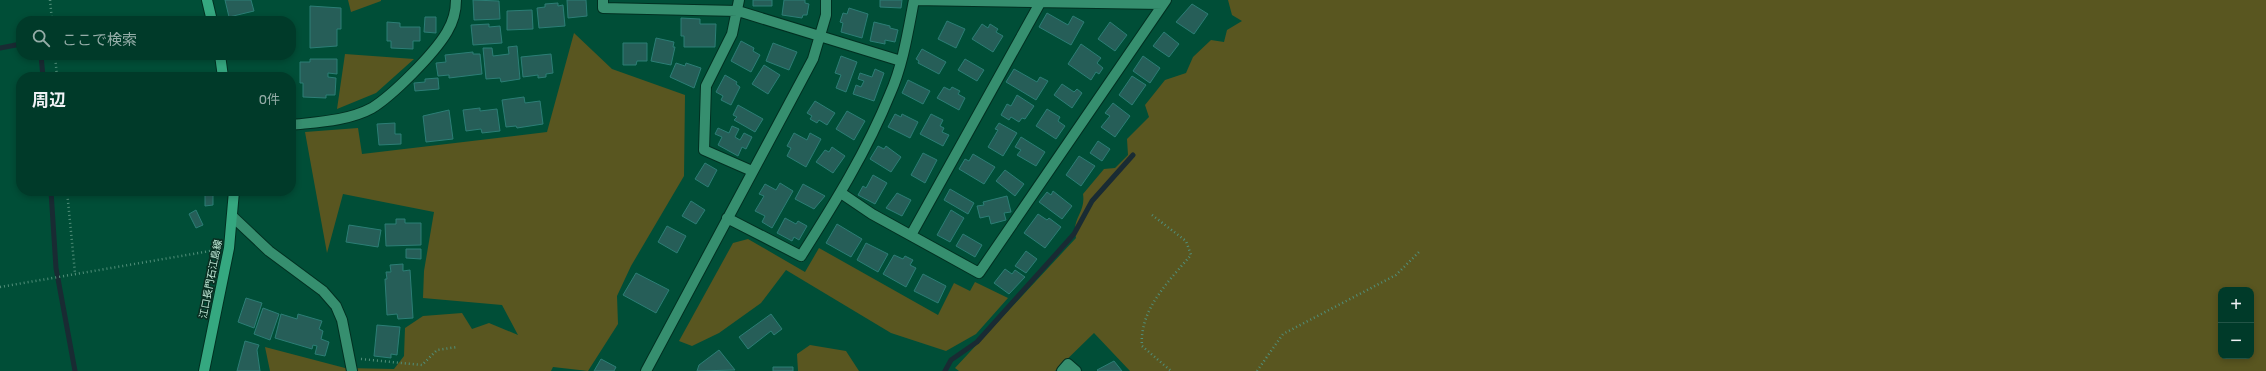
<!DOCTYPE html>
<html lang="ja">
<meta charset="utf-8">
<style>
:root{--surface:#003a29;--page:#0a4131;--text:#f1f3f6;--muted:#95ada8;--line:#225446}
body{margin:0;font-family:Rubik,"Noto Sans JP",sans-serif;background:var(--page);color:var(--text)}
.controls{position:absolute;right:12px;bottom:12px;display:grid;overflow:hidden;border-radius:8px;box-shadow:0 2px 6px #0003}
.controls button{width:36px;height:36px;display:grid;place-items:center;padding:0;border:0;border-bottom:1px solid var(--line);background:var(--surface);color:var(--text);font:20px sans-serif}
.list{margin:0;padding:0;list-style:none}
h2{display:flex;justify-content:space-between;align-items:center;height:52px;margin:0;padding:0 16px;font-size:17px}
h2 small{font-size:13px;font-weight:400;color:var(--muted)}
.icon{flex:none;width:22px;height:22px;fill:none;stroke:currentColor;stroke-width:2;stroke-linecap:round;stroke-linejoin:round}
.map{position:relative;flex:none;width:2266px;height:371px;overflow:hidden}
.search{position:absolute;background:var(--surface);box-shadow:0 2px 6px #0003;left:16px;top:16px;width:280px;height:44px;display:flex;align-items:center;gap:10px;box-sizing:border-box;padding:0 14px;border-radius:16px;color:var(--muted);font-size:15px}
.panel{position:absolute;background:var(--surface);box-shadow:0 2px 6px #0003;left:16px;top:72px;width:280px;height:124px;border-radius:16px}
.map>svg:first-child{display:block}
.green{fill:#595620;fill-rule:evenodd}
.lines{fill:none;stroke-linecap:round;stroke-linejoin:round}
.stream{stroke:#192b33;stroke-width:5}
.building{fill:#265e58;stroke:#2c7e76}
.minor-casing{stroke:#003021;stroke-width:12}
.major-casing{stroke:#003021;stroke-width:12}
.path{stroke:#518f7a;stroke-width:2.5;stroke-dasharray:1 3;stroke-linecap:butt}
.minor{stroke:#368f6f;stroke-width:10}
.major{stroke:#35a880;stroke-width:10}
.labels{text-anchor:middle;stroke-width:3.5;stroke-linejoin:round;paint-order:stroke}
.street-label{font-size:10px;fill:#c2ead8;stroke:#092f22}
</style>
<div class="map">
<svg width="2266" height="371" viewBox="0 0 2266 371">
<rect width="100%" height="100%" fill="#004e37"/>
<path class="green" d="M 348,0 L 381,0 L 381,1 L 351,12 Z
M 1228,0 L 2266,0 L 2266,371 L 1130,371 L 1094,333 L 1055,371 L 959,371 L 955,368 L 1076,238 C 1071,218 1086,213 1083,194 L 1104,169 L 1115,168 L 1128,155 L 1127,139 L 1149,117 L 1145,105 L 1165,80 L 1186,73 L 1193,57 L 1211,40 L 1224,42 L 1227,30 L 1242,21 L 1232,15 ZM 2221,290 L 2251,290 L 2251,356 L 2221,356 Z
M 574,33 L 612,69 L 685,95 L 684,176 L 631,266 L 617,296 L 618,324 L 588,371 L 553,367 L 551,371 L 270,371 L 265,347 L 345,368 L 394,369 L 404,356 L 405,328 L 423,316 L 462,313 L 472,329 L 489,323 L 518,335 L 502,305 L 423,298 L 424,271 L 434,212 L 343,194 L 327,253 L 305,132 L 358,128 L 362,154 L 547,132 Z
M 345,54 L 414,59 L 376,93 L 337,109 Z
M 748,239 L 805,272 L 819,248 L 938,315 L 954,283 L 970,291 L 975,282 L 1008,298 L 976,334 L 946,351 L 891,333 L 786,270 L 761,303 L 719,333 L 692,346 L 679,341 L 733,243 Z
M 810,345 L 846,351 L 859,371 L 798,371 L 797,354 Z"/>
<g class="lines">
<path class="stream" d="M 0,48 L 21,44
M 41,55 L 43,77
M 51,191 L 56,268 L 75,371
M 945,371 L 951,360 L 977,342 L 1074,234 L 1092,201 L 1133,155"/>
</g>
<path class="building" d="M 225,0 L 251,0 L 254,11 L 229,17 Z
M 473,0 L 499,1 L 500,19 L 474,20 Z
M 567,0 L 586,0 L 587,16 L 568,18 Z
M 753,0 L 772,0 L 772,6 L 753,6 Z
M 784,0 L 805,0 L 805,3 L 809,4 L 807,15 L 803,15 L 802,18 L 782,15 Z
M 880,0 L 902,0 L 901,8 L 880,7 Z
M 558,3 L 558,6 L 563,5 L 565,26 L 539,28 L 537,8 L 545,7 L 545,4 Z
M 1192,4 L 1208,14 L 1194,34 L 1176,22 Z
M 310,6 L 341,8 L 341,29 L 337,29 L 337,46 L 310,48 Z
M 849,8 L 868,14 L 862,38 L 841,32 L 843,23 L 840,22 L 843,13 L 847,14 Z
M 532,10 L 533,29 L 507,30 L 507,11 Z
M 1047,13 L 1068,25 L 1073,16 L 1084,22 L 1071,45 L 1039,27 Z
M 425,17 L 436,17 L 436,33 L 424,32 Z
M 681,18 L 700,19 L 700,24 L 716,24 L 715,47 L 684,47 L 684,36 L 681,36 Z
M 947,21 L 965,29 L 956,48 L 938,39 Z
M 387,22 L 400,23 L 400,27 L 420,27 L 420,41 L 413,41 L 413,49 L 391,48 L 391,41 L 387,41 Z
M 874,22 L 890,26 L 890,28 L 898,30 L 895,42 L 885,40 L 885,44 L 870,41 Z
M 1110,22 L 1127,35 L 1115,51 L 1098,39 Z
M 489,24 L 489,27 L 500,26 L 502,43 L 473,45 L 471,25 Z
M 982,24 L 988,28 L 990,24 L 998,29 L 996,32 L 1003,36 L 993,52 L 972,39 Z
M 1164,32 L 1179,44 L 1169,57 L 1153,46 Z
M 656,38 L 674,42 L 673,47 L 675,47 L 671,65 L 651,61 Z
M 741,41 L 754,48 L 753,51 L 760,55 L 751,72 L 731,61 Z
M 623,43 L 647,43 L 647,61 L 637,61 L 636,65 L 623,65 Z
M 773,43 L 797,52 L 789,70 L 766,61 Z
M 1081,44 L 1101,58 L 1097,63 L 1103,68 L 1099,74 L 1096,72 L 1091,80 L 1068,64 Z
M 517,46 L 520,79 L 501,82 L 500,78 L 486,79 L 483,48 L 492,48 L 493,56 L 509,54 L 508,47 Z
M 922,49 L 946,62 L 939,74 L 918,63 L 919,61 L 916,59 Z
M 473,52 L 473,54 L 480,54 L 482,74 L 449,78 L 449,75 L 438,76 L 436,63 L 446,62 L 445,55 Z
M 551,54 L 553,73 L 546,74 L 546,77 L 538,78 L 538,75 L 523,77 L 521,57 Z
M 841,56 L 857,62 L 846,92 L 836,88 L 841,75 L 835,73 Z
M 1143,56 L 1160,68 L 1150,83 L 1133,71 Z
M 310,59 L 337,59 L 337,74 L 328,73 L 328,77 L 336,78 L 335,95 L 326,95 L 326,98 L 303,97 L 303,83 L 300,83 L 300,62 L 310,62 Z
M 965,59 L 984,70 L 977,81 L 958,70 Z
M 676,63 L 685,66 L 686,63 L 701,68 L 694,88 L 670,77 Z
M 764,65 L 780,75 L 768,94 L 752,84 Z
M 875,69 L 884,73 L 874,101 L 853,94 L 856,85 L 861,87 L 864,81 L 858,79 L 860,73 L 872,77 Z
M 1014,69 L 1037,82 L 1040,77 L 1048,81 L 1036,100 L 1006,82 Z
M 725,75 L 737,82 L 736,84 L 740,87 L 731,105 L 721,100 L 723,96 L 716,92 Z
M 1132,76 L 1146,85 L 1132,105 L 1119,95 Z
M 438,78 L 439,89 L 415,91 L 414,83 L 425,82 L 425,79 Z
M 908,80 L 930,91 L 923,104 L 902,93 Z
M 1062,84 L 1074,92 L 1077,89 L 1082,93 L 1072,108 L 1054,95 Z
M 944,87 L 950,90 L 952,87 L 960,91 L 958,94 L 965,98 L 959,110 L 937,98 Z
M 1017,95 L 1034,106 L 1025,119 L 1022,118 L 1019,122 L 1011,117 L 1009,120 L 1001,115 L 1007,104 L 1011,106 Z
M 524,97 L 525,103 L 540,101 L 543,124 L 517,128 L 516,126 L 506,127 L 502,100 Z
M 815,101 L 835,113 L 827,125 L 819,120 L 817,123 L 810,119 L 812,116 L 807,113 Z
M 1113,103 L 1130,116 L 1115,137 L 1101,127 L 1110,116 L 1105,113 Z
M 738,105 L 763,119 L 755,132 L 734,120 L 737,117 L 733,115 Z
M 480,108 L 480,111 L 497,109 L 500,131 L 482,133 L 481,129 L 466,131 L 463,110 Z
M 1047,109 L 1060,117 L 1058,121 L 1065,126 L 1056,139 L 1036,126 Z
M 449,110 L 453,139 L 426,142 L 423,116 Z
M 847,111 L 865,121 L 854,140 L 836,129 Z
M 895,114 L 901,117 L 902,114 L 918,122 L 910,138 L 888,127 Z
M 931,114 L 943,120 L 940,126 L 944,128 L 942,132 L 949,135 L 943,146 L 920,134 Z
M 395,123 L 395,134 L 401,134 L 401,144 L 379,145 L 377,124 Z
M 999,123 L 1017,133 L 1003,156 L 988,147 L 998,130 L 995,129 Z
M 732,126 L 739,129 L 735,137 L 740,140 L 744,133 L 752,137 L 746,149 L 742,147 L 738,156 L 718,145 L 722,137 L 715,134 L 718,128 L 729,133 Z
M 794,133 L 807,140 L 810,133 L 821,139 L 806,167 L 787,156 L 791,148 L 787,146 Z
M 1021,137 L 1045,152 L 1036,166 L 1017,155 L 1021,150 L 1015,147 Z
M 1098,141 L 1110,149 L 1102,161 L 1090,153 Z
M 878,146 L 884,149 L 886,146 L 901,157 L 891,172 L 870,159 Z
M 832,147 L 845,156 L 833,173 L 816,162 L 825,150 L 829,152 Z
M 923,153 L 937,160 L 925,183 L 911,175 Z
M 973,154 L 995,167 L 984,184 L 959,169 L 965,159 L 969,161 Z
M 1079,156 L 1095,166 L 1081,186 L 1066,175 Z
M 705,163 L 717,170 L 708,187 L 695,179 Z
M 1005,170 L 1024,184 L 1015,196 L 996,181 Z
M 873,175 L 887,183 L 875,204 L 858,195 L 863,186 L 866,188 Z
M 780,183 L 793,191 L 772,228 L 762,222 L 765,216 L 755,211 L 764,196 L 759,194 L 765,184 L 776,190 Z
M 803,184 L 825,196 L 814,209 L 795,199 Z
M 950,189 L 974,203 L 968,214 L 944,200 Z
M 205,191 L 213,191 L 213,205 L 205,206 Z
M 1053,191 L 1072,206 L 1062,219 L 1039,202 L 1047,192 L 1051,195 Z
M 897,193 L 911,200 L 902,216 L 886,208 Z
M 1007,196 L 1011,212 L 1004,213 L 1006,220 L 991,224 L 989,216 L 980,218 L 977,206 L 984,205 L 983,202 Z
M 691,201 L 705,210 L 696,224 L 682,216 Z
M 196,210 L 203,225 L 196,228 L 189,214 Z
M 951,210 L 964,218 L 950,242 L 937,235 Z
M 1038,214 L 1047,220 L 1049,218 L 1061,227 L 1045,248 L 1024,233 Z
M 785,218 L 796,224 L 798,221 L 807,226 L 799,240 L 794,237 L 792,241 L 777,233 Z
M 396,219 L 405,219 L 405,223 L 421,223 L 421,245 L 386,246 L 385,224 L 396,224 Z
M 837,224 L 862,239 L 851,257 L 826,243 Z
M 349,225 L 381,230 L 378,247 L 346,242 Z
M 667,226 L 686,236 L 677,253 L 658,242 Z
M 963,234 L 982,245 L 975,257 L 956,246 Z
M 866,243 L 888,254 L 878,272 L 857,260 Z
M 406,249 L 421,249 L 421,259 L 406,258 Z
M 1026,251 L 1037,259 L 1026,273 L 1015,266 Z
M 894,255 L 903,259 L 905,256 L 913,260 L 910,265 L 916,268 L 906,287 L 883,274 Z
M 403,264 L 403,271 L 410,270 L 413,318 L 398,319 L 397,314 L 387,315 L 385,279 L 387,279 L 386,272 L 391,272 L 390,265 Z
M 1005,269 L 1012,274 L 1015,270 L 1025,277 L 1009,294 L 994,283 Z
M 636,273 L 669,290 L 656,313 L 623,295 Z
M 923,274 L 946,286 L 938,303 L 914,291 Z
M 246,298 L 262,303 L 254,328 L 238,322 Z
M 263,308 L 279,314 L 270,340 L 254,334 Z
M 281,314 L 297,319 L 298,314 L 322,321 L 319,329 L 323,331 L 321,339 L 329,342 L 325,356 L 315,354 L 317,346 L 313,345 L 312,349 L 275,338 Z
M 771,314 L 782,329 L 774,335 L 771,331 L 748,349 L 739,337 Z
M 377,325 L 400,327 L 397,355 L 391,354 L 391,358 L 374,356 Z
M 245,341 L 259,345 L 257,350 L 260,371 L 237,371 Z
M 719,350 L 735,370 L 697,371 L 699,365 Z
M 601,359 L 616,367 L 614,371 L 594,371 Z
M 1114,361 L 1122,371 L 1098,371 L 1097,370 Z
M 773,367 L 793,367 L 793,371 L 773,371 Z"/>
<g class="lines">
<g class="minor-casing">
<path id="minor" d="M 603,0 L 603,8 L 738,11 L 901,61
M 739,0 L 732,34 L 706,86 L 704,150 L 752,171
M 914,0 L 1163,4
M 291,125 C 317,122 348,121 372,108 C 393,95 434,54 447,32 C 453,22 456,11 456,0
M 841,193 L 872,214 L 979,273 L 1166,0
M 233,217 L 269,251 L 323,291 L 336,306 L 342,320 L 352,371
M 727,218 L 801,256 C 834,204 867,151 890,94 C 903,65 908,31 914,0
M 911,235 L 1040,3
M 646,371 L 813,59 L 826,15 L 826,0
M 1062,371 L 1068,364 L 1076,371"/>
</g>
<g class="major-casing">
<path id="major" d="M 207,0 L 212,21
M 220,55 L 223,77
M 204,371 L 229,248 L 234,191"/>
</g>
<path class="path" d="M 50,0 L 52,21
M 55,55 L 57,77
M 67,191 L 75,273
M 1152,215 L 1186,241 L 1191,255 C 1169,281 1139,310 1142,346 L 1171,371
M 0,287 L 216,250
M 361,359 L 422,365 L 437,350 L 457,347
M 1257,371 L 1283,334 L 1396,275 L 1419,252"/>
<use href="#minor" class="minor"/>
<use href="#major" class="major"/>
</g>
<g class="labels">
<g class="street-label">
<text transform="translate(210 279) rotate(-79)" y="4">江口長門石江島線</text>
</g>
</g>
</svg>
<div class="controls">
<button>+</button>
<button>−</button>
</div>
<div class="search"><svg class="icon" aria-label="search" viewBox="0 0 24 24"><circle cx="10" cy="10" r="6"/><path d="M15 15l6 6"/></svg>ここで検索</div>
<section class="panel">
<h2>周辺<small>0件</small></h2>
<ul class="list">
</ul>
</section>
</div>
